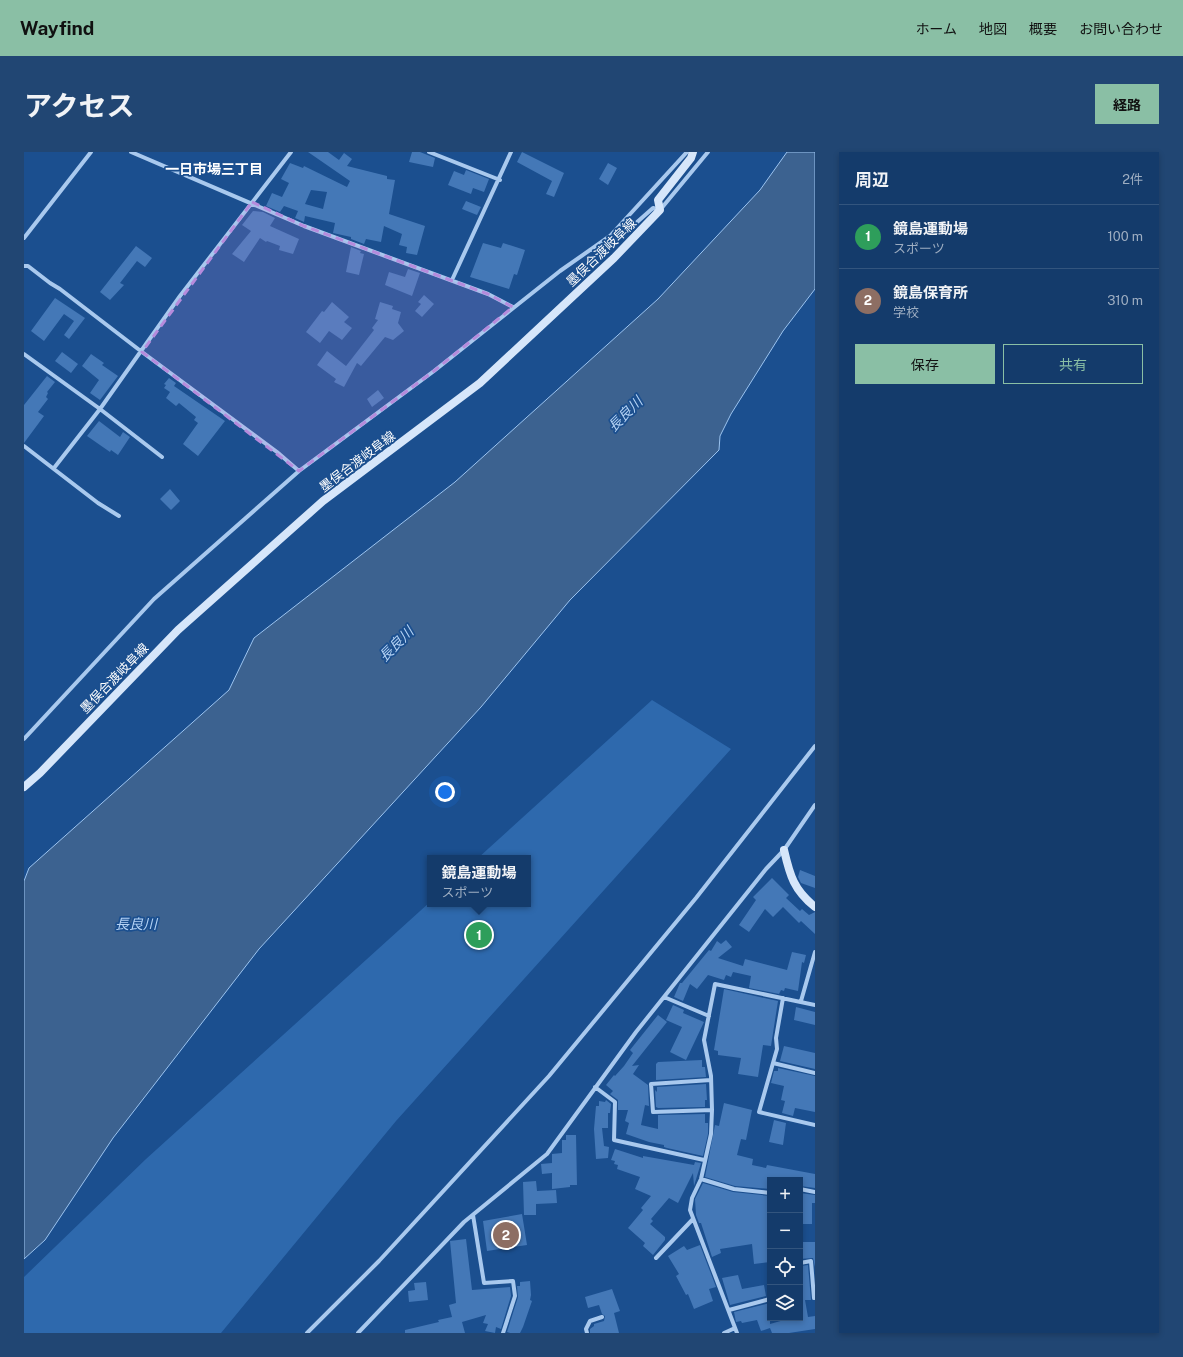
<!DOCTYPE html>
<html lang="ja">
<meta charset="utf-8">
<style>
:root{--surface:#143b6b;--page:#214673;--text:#f1f3f6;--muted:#9dadc1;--line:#33557e;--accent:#8abfa5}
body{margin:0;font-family:"Public Sans","Noto Sans JP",sans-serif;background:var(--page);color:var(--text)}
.controls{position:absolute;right:12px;bottom:12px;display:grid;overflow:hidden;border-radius:0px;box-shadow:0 2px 6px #0003}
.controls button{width:36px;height:36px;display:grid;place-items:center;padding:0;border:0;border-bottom:1px solid var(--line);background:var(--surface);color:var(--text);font:20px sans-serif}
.you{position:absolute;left:421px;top:640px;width:14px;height:14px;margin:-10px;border:3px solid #fff;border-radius:50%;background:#1a73e8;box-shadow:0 0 0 6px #1a73e833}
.badge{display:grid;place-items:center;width:26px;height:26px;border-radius:50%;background:var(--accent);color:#fff;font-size:13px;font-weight:700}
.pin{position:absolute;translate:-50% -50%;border:2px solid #fff;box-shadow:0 1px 4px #0006}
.popup{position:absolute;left:403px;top:703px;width:104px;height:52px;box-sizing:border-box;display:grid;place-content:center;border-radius:0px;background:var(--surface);filter:drop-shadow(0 1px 3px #0005);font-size:13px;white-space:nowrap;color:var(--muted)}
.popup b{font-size:15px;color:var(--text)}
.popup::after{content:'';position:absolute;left:50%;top:100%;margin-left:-8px;border:8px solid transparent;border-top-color:var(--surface)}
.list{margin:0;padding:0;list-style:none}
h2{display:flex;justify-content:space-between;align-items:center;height:52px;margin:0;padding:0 16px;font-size:17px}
h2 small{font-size:13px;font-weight:400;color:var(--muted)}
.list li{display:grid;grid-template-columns:26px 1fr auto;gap:12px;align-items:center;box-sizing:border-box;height:64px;padding:0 16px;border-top:1px solid var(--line)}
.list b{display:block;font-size:15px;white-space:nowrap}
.list p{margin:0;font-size:13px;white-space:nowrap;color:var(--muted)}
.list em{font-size:13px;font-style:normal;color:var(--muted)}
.actions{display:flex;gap:8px;padding:12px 16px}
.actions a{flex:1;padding:9px 0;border:1px solid var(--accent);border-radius:0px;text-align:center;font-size:14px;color:var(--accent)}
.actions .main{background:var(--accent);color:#111}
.icon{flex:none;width:22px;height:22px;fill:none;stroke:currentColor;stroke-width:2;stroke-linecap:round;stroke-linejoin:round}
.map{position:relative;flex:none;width:791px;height:1181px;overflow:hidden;border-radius:0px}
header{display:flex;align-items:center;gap:24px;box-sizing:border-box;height:56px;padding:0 20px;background:var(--accent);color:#111}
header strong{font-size:19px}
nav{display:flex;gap:22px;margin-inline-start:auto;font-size:14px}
.intro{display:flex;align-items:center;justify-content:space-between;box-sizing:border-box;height:96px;padding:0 24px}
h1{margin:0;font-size:28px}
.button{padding:10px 18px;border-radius:0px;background:var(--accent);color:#111;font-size:14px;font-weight:700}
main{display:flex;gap:24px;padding:0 24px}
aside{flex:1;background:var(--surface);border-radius:0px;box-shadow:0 2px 6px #0003}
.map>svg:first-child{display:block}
.green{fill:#2e69ad}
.water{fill:#3c6290;stroke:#9cc4f0}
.building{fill:#4478b7;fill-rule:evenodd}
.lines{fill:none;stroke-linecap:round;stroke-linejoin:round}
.minor{stroke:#a9c9ee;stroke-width:4}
.secondary{stroke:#d6e6fa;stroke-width:8}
.marked{fill:#b68bdc;fill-opacity:0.2;stroke:#b68bdc;stroke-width:3;stroke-dasharray:8 5;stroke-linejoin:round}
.labels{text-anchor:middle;stroke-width:3.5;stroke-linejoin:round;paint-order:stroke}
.street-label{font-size:13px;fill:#fff;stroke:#1b4f8f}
.neighbourhood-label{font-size:14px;font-weight:bold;fill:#fff;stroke:#1b4f8f}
.water-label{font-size:14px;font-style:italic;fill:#b5d3f5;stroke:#1b4f8f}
</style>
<header>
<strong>Wayfind</strong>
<nav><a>ホーム</a><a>地図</a><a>概要</a><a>お問い合わせ</a></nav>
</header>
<div class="intro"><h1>アクセス</h1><a class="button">経路</a></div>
<main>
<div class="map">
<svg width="791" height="1181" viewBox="0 0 791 1181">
<rect width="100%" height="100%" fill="#1b4f8f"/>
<path class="green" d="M 628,548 L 707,597 L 372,969 L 197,1181 L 0,1181 L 0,1125 L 122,1007 L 406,750 L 406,752 L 504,752 L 504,706 L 454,706 Z"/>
<path class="water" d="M 763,0 L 791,0 L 791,137 L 759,179 L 707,262 L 696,284 L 695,298 L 546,448 L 457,555 L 235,797 L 89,986 L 21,1088 L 0,1107 L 0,729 L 5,716 L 205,538 L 230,486 L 431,330 L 634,147 L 736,38 Z"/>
<path class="building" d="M 284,0 L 304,0 L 315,8 L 320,1 L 328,7 L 323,14 L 363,24 L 363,27 L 371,28 L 365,62 L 401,74 L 393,103 L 382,101 L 383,95 L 375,93 L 378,82 L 360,74 L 357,90 L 342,87 L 340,92 L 327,87 L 327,85 L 309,81 L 311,71 L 281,64 L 280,70 L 271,66 L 274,59 L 260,54 L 256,60 L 242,54 L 248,41 L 258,45 L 265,31 L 257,27 L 266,11 L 279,16 L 280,14 L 323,35 L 326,29 ZM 287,38 L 303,40 L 299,57 L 281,52 Z
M 388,0 L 396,0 L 411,6 L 409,15 L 385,10 Z
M 498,0 L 540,21 L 530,45 L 522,42 L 528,29 L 493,10 Z
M 584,11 L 593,16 L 584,33 L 575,27 Z
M 442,18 L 465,27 L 460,40 L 449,36 L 447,42 L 424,33 L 430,19 L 440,23 Z
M 442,49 L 457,55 L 453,63 L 438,57 Z
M 229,59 L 239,60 L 251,66 L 246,74 L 275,87 L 269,102 L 255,98 L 256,94 L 243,89 L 242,90 L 236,86 L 220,110 L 208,102 L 227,79 L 218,73 Z
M 459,91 L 477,96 L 479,91 L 501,98 L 493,123 L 490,122 L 485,137 L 446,125 Z
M 112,94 L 128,106 L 121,115 L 113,109 L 96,131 L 100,133 L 86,148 L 76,140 Z
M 327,95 L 337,99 L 336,101 L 340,102 L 335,123 L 322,120 Z
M 384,117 L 396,121 L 388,144 L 361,133 L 365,120 L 381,125 Z
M 400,143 L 410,152 L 398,165 L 391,159 L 397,152 L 394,150 Z
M 31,146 L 61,166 L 45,187 L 40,183 L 50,169 L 40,162 L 20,189 L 7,179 Z
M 308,150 L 325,165 L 320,170 L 328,176 L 318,188 L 305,179 L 296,191 L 282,180 L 298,159 L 300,160 Z
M 356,150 L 369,154 L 368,157 L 377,160 L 374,171 L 380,179 L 369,188 L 361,185 L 337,214 L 333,211 L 320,235 L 310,230 L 312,227 L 293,213 L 303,199 L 322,214 L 350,178 L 348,176 L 354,168 L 351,167 Z
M 38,200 L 54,212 L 47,221 L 31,209 Z
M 67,202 L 80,211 L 78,213 L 94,224 L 76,248 L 66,241 L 75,228 L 58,214 Z
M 23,224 L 31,230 L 23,240 L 24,241 L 22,245 L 24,247 L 14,260 L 20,264 L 0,291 L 0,253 Z
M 145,226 L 152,231 L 150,234 L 201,269 L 174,304 L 159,292 L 174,271 L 170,268 L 172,265 L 155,251 L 152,254 L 142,246 L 146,240 L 140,236 L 142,233 L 140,232 Z
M 354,238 L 360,246 L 348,255 L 343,247 Z
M 75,269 L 96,285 L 99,280 L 106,285 L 94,303 L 87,298 L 86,300 L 63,284 Z
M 146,337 L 156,349 L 147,358 L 136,347 Z
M 776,718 L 791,724 L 791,736 L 777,731 L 774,725 Z
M 748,726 L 765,743 L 762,746 L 776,759 L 778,757 L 785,763 L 791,760 L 791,782 L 777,769 L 775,771 L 759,755 L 749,765 L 741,757 L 725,780 L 715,773 L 732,748 L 729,745 Z
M 702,788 L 708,795 L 694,806 L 719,814 L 721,807 L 763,818 L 768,800 L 782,803 L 780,811 L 778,810 L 774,839 L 761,836 L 760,839 L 757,838 L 755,842 L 725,836 L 727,824 L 709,820 L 707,825 L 702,823 L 700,828 L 684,823 L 673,837 L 666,832 L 659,849 L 650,845 L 656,831 L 658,831 L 685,798 L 687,799 L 693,789 L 697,792 Z
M 700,837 L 754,849 L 747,894 L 739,893 L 734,925 L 714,922 L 717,906 L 694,903 L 694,899 L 690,898 Z
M 649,853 L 660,858 L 659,861 L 680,870 L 662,908 L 646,900 L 658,875 L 642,868 Z
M 772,855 L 791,860 L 791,873 L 770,868 Z
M 634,863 L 643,870 L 608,914 L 615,913 L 609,922 L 624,933 L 625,954 L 621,953 L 617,973 L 634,977 L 634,963 L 681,962 L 681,971 L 684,971 L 684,982 L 679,1004 L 643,996 L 640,995 L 640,993 L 625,990 L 602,982 L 605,971 L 601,969 L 604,958 L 594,958 L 594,948 L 586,942 L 589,939 L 582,933 L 590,923 L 591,924 L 600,914 L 609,901 L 606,898 Z
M 760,894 L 791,901 L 791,917 L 756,909 Z
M 678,908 L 678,915 L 681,915 L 682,925 L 632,928 L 632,912 L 634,910 Z
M 754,916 L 791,924 L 791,960 L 771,956 L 769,964 L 758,961 L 761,949 L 757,948 L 760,934 L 747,931 L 750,919 L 754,919 Z
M 682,932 L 683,948 L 681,948 L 681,955 L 634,956 L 632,955 L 631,938 L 633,940 L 633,935 Z
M 582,948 L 587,952 L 586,961 L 584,961 L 584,976 L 578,976 L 580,994 L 585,995 L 584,1006 L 572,1007 L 570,977 L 572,954 L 575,954 L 575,949 L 581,950 Z
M 700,951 L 728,958 L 722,988 L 717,987 L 713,1003 L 729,1007 L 728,1013 L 742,1016 L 743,1013 L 791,1022 L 791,1036 L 776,1034 L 776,1028 L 746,1028 L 746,1037 L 711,1034 L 681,1025 L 691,973 L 695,974 Z
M 750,968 L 762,971 L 759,993 L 745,990 Z
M 542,983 L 552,983 L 553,1033 L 546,1033 L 546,1035 L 528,1037 L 528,1021 L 518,1022 L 517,1012 L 528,1011 L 528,1002 L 538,1001 L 538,988 L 542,988 Z
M 591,997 L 619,1006 L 619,1004 L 670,1013 L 671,1010 L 677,1011 L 670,1034 L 669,1021 L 654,1051 L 645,1046 L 627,1067 L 629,1069 L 626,1072 L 641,1085 L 641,1088 L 629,1103 L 619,1094 L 621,1091 L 604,1076 L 619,1058 L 617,1056 L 627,1044 L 611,1037 L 616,1025 L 593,1017 L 594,1013 L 590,1012 L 591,1009 L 587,1008 Z
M 512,1029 L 513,1039 L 532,1038 L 533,1051 L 512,1052 L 512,1063 L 500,1063 L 499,1030 Z
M 679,1031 L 709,1040 L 746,1044 L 746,1110 L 730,1112 L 728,1092 L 696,1097 L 697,1101 L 688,1105 L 677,1071 L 675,1071 L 672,1063 L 671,1047 Z
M 776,1041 L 791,1043 L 791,1051 L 788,1051 L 788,1072 L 776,1072 Z
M 498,1062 L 503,1093 L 463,1099 L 459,1069 Z
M 442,1087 L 448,1138 L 486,1135 L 487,1144 L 477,1177 L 472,1175 L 471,1181 L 461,1179 L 464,1172 L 459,1171 L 462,1163 L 438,1170 L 441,1181 L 381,1181 L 381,1178 L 415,1170 L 414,1168 L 428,1165 L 425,1153 L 432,1151 L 426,1089 Z
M 776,1090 L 791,1090 L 791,1115 L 789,1106 L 776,1107 Z
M 676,1093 L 692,1135 L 685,1137 L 689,1149 L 670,1157 L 664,1142 L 662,1143 L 652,1124 L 655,1122 L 644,1104 L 660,1094 L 663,1098 Z
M 784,1113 L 787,1148 L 781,1148 L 784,1165 L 791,1164 L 791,1177 L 765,1181 L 748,1181 L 746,1176 L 737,1179 L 733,1168 L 718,1171 L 717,1169 L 712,1170 L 710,1160 L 746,1151 L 746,1172 L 767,1166 L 776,1166 L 776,1114 Z
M 714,1123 L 718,1137 L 740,1133 L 742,1144 L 706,1153 L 698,1126 Z
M 506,1129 L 507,1143 L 506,1148 L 508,1149 L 499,1175 L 496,1181 L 486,1181 L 483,1180 L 494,1145 L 493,1134 L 496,1134 L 496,1130 Z
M 402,1130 L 404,1148 L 385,1150 L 384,1139 L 391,1138 L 390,1131 Z
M 588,1137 L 596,1159 L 590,1161 L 595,1181 L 566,1181 L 566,1177 L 570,1174 L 570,1172 L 580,1169 L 581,1164 L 578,1162 L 575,1153 L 564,1156 L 561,1145 Z"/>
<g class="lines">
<path class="minor" d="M 107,0 L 280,74 L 464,142 L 489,155
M 405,0 L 476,28
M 0,86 L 67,0
M 567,98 L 586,94 L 629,56 L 636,58 L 684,0
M 0,114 L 4,114 L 26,131 L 36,137 L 118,200 L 253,300 L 275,319
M 428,128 L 487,0
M 0,202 L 76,257 L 30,316
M 0,294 L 74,351 L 95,364
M 138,305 L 76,257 L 156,144 L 267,0
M 0,587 L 130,447 L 275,319 L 410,219 L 536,119 L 586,84 L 663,0
M 640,845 L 685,864
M 759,846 L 752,886 L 753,897 L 735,960 L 791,973
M 777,849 L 791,800
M 749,911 L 791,921
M 687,928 L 627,932 L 629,960 L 688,958
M 571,935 L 591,950 L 590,988 L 680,1008
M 677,1027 L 710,1037 L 746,1041
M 776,1037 L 791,1040
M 449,1063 L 460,1131 L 489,1129 L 491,1144 L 479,1181
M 632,1106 L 669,1067
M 776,1111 L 787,1109 L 790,1146 L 791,1145
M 705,1158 L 746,1147
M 283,1181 L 355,1109 L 525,924 L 672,746 L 791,594
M 334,1181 L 440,1070 L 523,1002 L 612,880 L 742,717 L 760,698 L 791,653
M 563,1181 L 562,1177 L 566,1169 L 578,1165
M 700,1181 L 711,1176
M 713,1181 L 666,1058 L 668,1046 L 677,1027 L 687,982 L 688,958 L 687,924 L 680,888 L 691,832 L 791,853"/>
<path class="secondary" d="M 0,635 L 16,621 L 154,478 L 299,349 L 456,231 L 590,106 L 636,58 L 634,48 L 667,6 L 669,0
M 760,698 C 766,724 770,738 791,755"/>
</g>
<path class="marked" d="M 228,50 L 280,74 L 464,142 L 489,155 L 410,219 L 275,319 L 118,200 Z"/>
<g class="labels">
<g class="street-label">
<text transform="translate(577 100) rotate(-44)" y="5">墨俣合渡岐阜線</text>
<text transform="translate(333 309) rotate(-37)" y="5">墨俣合渡岐阜線</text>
<text transform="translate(90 526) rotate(-46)" y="5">墨俣合渡岐阜線</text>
</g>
<g class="neighbourhood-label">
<text x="190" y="22">一日市場三丁目</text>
</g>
<g class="water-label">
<text transform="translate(601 262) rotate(-45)" y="5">長良川</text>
<text transform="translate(372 492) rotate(-45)" y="5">長良川</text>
<text x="112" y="777">長良川</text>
</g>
</g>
</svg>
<div class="controls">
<button>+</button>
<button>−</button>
<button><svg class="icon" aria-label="locate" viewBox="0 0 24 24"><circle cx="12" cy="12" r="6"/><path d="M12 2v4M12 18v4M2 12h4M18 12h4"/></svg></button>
<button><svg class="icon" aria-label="layers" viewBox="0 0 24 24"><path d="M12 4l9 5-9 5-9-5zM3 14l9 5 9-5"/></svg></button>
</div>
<div class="you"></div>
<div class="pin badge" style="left:455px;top:783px;background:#2e9e5b">1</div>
<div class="popup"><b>鏡島運動場</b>スポーツ</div>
<div class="pin badge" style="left:482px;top:1083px;background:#8d6e63">2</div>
</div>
<aside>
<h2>周辺<small>2件</small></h2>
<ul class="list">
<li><span class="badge" style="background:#2e9e5b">1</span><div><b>鏡島運動場</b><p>スポーツ</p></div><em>100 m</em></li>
<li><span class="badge" style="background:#8d6e63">2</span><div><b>鏡島保育所</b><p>学校</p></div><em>310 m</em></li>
</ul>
<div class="actions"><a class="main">保存</a><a>共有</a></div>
</aside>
</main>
